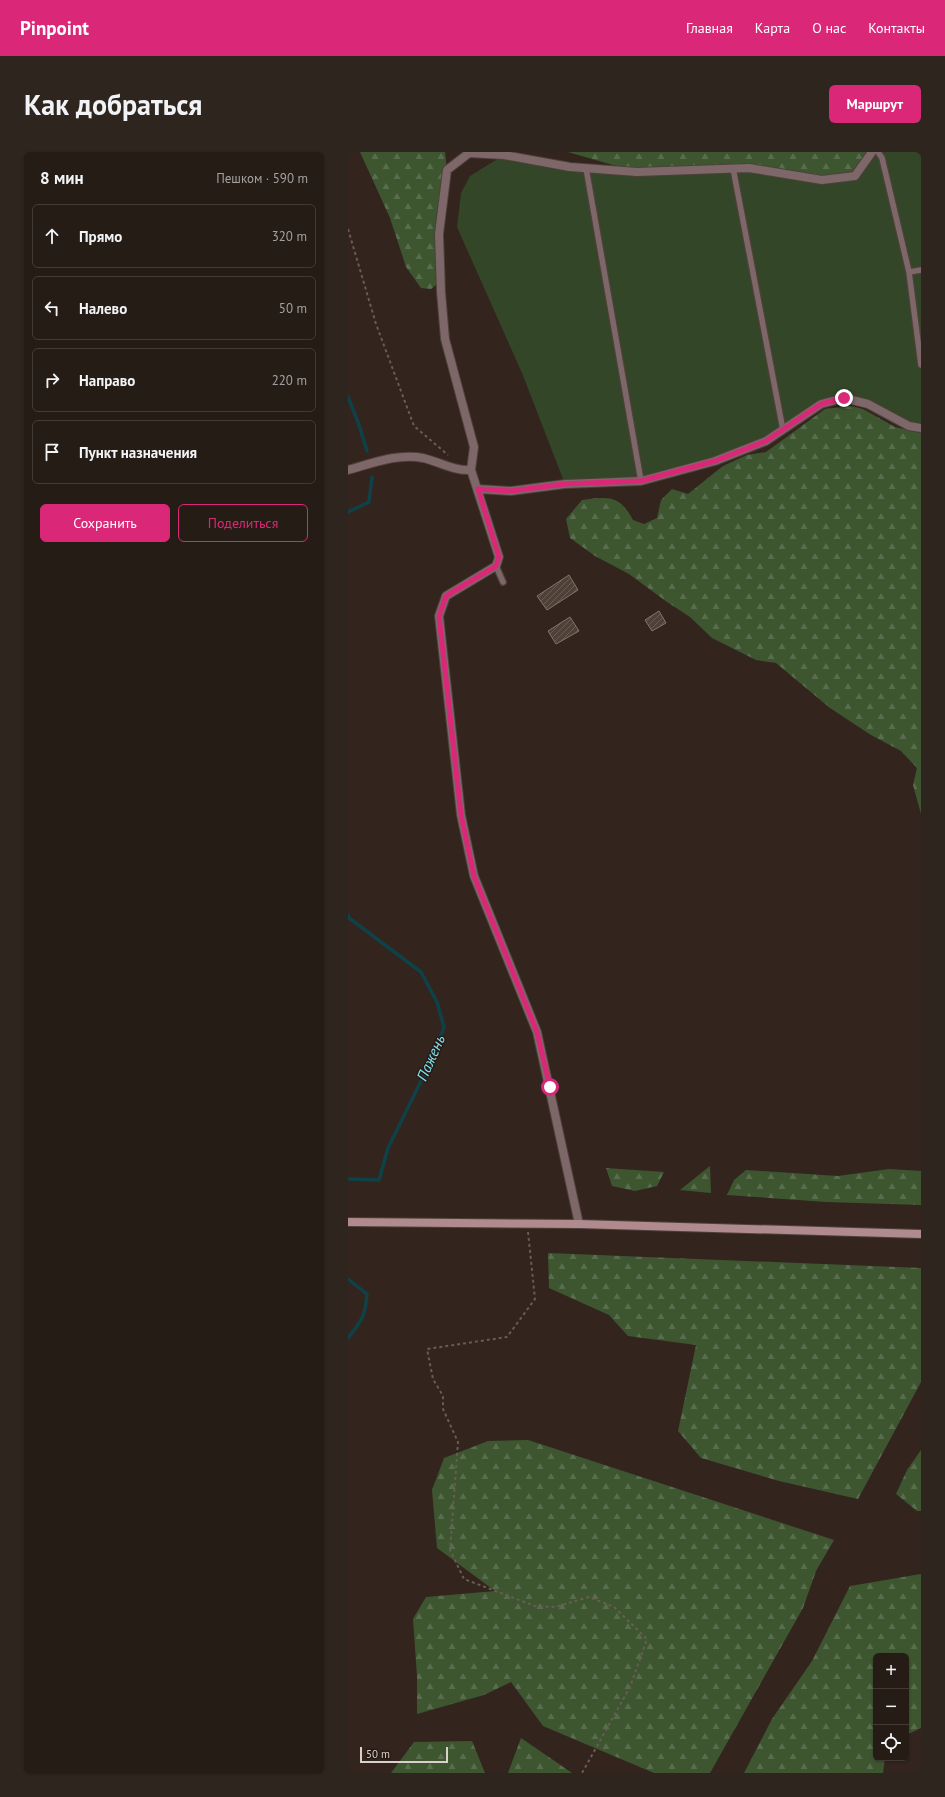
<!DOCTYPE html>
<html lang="ru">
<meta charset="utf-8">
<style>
:root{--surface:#261c16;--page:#2e251f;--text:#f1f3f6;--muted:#a4a1a1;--line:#423a35;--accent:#db2777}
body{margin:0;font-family:"PT Sans",sans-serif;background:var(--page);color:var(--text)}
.controls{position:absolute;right:12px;bottom:12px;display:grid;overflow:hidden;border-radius:6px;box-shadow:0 1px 3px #0004}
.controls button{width:36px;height:36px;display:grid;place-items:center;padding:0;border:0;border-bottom:1px solid var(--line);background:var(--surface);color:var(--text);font:20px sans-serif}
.scale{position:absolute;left:12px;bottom:10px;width:88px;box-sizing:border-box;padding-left:4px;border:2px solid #d9d0cb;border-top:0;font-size:11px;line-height:14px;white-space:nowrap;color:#d9d0cb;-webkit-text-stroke:3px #281b14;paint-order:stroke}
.stop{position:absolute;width:12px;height:12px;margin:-9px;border:3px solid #db2777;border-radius:50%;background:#fff}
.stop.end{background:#db2777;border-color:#fff;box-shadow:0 1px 4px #0008}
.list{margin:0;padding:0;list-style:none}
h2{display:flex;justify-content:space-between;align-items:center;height:52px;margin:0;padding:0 16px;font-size:17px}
h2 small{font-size:13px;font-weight:400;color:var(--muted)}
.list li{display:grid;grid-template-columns:26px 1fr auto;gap:12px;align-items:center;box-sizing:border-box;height:64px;margin:0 8px 8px;padding:0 8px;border:1px solid var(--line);border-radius:6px}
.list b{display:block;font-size:15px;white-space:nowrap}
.list em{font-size:13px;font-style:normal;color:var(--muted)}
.actions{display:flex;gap:8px;padding:12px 16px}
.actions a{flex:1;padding:9px 0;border:1px solid var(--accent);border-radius:6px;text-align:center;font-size:14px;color:var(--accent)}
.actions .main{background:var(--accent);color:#fff}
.icon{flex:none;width:22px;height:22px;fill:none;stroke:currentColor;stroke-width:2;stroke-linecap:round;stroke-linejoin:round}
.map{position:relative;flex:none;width:573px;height:1621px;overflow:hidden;border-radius:6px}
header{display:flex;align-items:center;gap:24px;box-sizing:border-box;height:56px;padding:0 20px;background:var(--accent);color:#fff}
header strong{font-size:19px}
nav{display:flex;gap:22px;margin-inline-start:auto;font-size:14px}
.intro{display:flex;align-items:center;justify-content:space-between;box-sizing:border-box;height:96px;padding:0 24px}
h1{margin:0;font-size:28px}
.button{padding:10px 18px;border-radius:6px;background:var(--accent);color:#fff;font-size:14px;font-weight:700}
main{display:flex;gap:24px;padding:0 24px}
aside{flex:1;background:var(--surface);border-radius:6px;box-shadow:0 1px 3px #0004}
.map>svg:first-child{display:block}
.green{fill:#334728}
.forest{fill:url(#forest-firs)}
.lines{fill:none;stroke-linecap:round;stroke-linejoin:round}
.stream{stroke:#0e4248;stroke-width:3.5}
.building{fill:url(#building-hatch);stroke:#84736a}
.lane-casing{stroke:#4e403a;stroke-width:8}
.street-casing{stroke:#4e403a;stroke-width:10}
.secondary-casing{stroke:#4e403a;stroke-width:10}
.path{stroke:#685c55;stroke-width:2;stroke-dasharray:3 3;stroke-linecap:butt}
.lane{stroke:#7e6769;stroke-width:5.5}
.street{stroke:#7e6769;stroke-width:8}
.secondary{stroke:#af8a8e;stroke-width:8}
.route{stroke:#db2777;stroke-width:5}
.labels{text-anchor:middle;stroke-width:3;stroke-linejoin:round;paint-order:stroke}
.water-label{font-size:15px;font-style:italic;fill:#7de3f1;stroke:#281b14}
</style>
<header>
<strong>Pinpoint</strong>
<nav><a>Главная</a><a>Карта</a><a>О нас</a><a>Контакты</a></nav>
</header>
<div class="intro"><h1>Как добраться</h1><a class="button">Маршрут</a></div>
<main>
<aside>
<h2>8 мин<small>Пешком · 590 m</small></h2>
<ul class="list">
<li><svg class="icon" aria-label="ahead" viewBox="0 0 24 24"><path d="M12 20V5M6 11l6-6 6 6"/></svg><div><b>Прямо</b></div><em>320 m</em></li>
<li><svg class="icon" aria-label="left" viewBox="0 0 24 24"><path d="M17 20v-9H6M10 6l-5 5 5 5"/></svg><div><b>Налево</b></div><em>50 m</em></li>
<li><svg class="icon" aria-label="right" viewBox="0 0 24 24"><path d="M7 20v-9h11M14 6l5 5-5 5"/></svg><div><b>Направо</b></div><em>220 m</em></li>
<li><svg class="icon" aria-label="arrive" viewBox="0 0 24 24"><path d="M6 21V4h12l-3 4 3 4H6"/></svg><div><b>Пункт назначения</b></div></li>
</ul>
<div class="actions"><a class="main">Сохранить</a><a>Поделиться</a></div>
</aside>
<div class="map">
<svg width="573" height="1621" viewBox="0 0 573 1621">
<defs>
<pattern id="forest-firs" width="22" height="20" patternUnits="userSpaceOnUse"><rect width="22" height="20" fill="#3d5630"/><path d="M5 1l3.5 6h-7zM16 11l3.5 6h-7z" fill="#586d4d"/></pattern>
<pattern id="building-hatch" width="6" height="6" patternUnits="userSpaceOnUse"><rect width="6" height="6" fill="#4f4038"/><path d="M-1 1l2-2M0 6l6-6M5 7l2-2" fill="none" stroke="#685b53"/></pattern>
</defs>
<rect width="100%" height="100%" fill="#33251e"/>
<path class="green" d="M 524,0 L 573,0 L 573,276 L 496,246 L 473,252 L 418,289 L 293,329 L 217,332 L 174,221 L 109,75 L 113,41 L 122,24 L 156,3 L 289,20 Z"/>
<path class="forest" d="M 12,0 L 97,0 L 99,18 L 91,82 L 93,129 L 83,137 L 73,136 L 58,115 L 42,66 Z
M 220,0 L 524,0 L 507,24 L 474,28 L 401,16 L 289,20 Z
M 503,254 L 515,257 L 547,275 L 573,281 L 573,662 L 565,633 L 569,616 L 553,599 L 523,583 L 482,556 L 428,511 L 408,508 L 364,486 L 342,465 L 319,450 L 281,422 L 247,404 L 222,386 L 218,367 L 234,348 C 260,345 271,342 285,368 L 296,372 L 309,366 L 313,348 L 324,337 L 340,342 L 375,314 L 399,303 L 418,300 L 477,257 Z
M 362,1014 L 363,1041 L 332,1038 Z
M 258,1016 L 316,1020 L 309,1034 L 287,1039 L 264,1034 Z
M 541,1017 L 573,1019 L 573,1053 L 478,1050 L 379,1043 L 386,1028 L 398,1018 L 490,1024 Z
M 200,1101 L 573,1116 L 573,1230 L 510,1347 L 431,1329 L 353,1306 L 330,1279 L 348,1193 L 280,1184 L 261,1163 L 201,1136 Z
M 180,1288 L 486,1388 L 468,1419 L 455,1456 L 362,1621 L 306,1621 L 195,1574 L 163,1530 L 136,1543 L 69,1562 L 69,1524 L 65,1467 L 78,1445 L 147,1439 L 89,1396 L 84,1338 L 96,1306 L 140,1289 Z
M 573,1298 L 573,1359 L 569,1359 L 548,1342 L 559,1318 Z
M 573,1422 L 573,1576 L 558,1583 L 558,1504 L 528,1504 L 528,1606 L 537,1606 L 535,1621 L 396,1621 L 424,1567 L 464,1509 L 502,1434 Z
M 173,1586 L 224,1621 L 160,1621 Z
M 124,1589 L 137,1621 L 43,1621 L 66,1590 Z"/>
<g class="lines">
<path class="stream" d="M 0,245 L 10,270 L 19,299
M 0,360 L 21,350 L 24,325
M 0,763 L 1,766 L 73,820 L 89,850 L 96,875 L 84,907 L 40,996 L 31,1028 L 0,1027
M 0,1127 L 19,1142 C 17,1165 14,1168 0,1186"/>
</g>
<path class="building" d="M 221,423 L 230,438 L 199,458 L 189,444 Z
M 311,459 L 318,471 L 304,479 L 297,468 Z
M 222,465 L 231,479 L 208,492 L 200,479 Z"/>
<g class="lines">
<g class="lane-casing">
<path id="lane" d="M 530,0 L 534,6 L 561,120 L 573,213
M 238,16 L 293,329
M 385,16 L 435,278
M 561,120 L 573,118
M 148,414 L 155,430"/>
</g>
<g class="street-casing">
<path id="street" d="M 0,318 C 25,311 50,301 75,306 C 92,310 106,319 123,318 L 126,295 L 97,187 L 93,140 L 91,82 L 99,18 L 121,1 L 156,3 L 222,15 L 289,20 L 401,16 L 474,28 L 507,24 L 524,0
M 123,318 L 151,405 L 148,414 L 98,444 L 91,464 L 113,663 L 126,724 L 189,880 L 231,1072
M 130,337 L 163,339 L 217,332 L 293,329 L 367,309 L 418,289 L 473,252 L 496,246 L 520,252 L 561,274 L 573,276"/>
</g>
<g class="secondary-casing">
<path id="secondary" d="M 0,1070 L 231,1072 L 573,1082"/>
</g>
<path class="path" d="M 0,77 L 28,172 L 66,274 L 100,303
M 180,1080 L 187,1147 L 159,1185 L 79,1197 L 85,1227 L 95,1244 L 95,1257 L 110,1290 L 102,1398 L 116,1427 L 187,1454 L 207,1455 L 241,1445 L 266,1455 L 299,1487 L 282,1535 L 234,1621"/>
<use href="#lane" class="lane"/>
<use href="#street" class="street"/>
<use href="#secondary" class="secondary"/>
</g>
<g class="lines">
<path class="route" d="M 202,935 L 189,880 L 126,724 L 113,663 L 91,464 L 98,444 L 148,414 L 151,405 L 130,337 L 163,339 L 216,332 L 293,329 L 367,309 L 418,289 L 473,252 L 496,246"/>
</g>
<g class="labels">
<g class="water-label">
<text transform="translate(83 906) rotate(-66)" y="5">Пажень</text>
</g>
</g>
</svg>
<div class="controls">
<button>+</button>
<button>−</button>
<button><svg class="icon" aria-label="locate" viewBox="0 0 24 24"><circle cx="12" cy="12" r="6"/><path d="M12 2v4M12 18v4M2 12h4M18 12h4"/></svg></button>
</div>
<div class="scale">50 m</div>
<div class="stop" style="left:202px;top:935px"></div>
<div class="stop end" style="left:496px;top:246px"></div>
</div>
</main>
